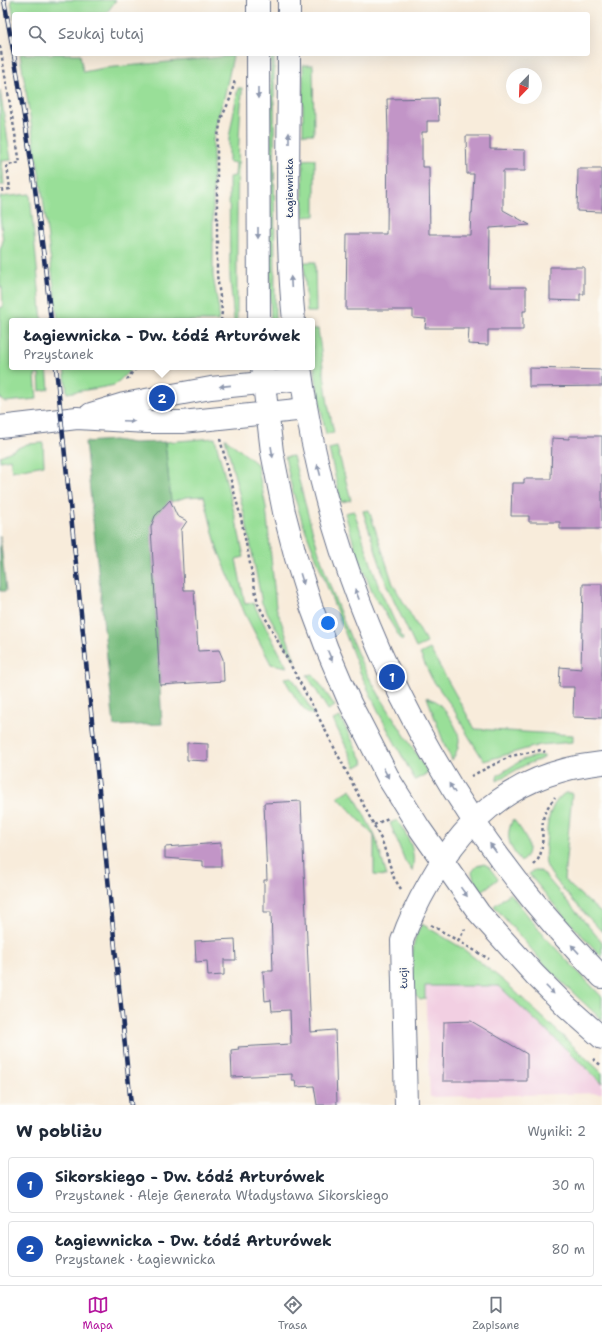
<!DOCTYPE html>
<html lang="pl">
<meta charset="utf-8">
<style>
:root{--surface:#fff;--page:#f6f6f7;--text:#1f2937;--muted:#747a83;--line:#e0e1e3;--accent:#b5179e}
body{margin:0;font-family:"Shantell Sans",sans-serif;background:var(--page);color:var(--text)}
.compass{position:absolute;left:506px;top:68px;width:36px;height:36px;border-radius:50%;background:var(--surface);box-shadow:0 4px 16px #0002;rotate:203deg}
.you{position:absolute;left:328px;top:623px;width:14px;height:14px;margin:-10px;border:3px solid #fff;border-radius:50%;background:#1a73e8;box-shadow:0 0 0 6px #1a73e833}
.badge{display:grid;place-items:center;width:26px;height:26px;border-radius:50%;background:var(--accent);color:#fff;font-size:13px;font-weight:700}
.pin{position:absolute;translate:-50% -50%;border:2px solid #fff;box-shadow:0 1px 4px #0006}
.popup{position:absolute;left:9px;top:318px;width:306px;height:52px;box-sizing:border-box;display:grid;place-content:center;border-radius:4px;background:var(--surface);filter:drop-shadow(0 1px 3px #0005);font-size:13px;white-space:nowrap;color:var(--muted)}
.popup b{font-size:15px;color:var(--text)}
.popup::after{content:'';position:absolute;left:50%;top:100%;margin-left:-8px;border:8px solid transparent;border-top-color:var(--surface)}
.list{margin:0;padding:0;list-style:none}
h2{display:flex;justify-content:space-between;align-items:center;height:52px;margin:0;padding:0 16px;font-size:17px}
h2 small{font-size:13px;font-weight:400;color:var(--muted)}
.list li{display:grid;grid-template-columns:26px 1fr auto;gap:12px;align-items:center;box-sizing:border-box;height:56px;margin:0 8px 8px;padding:0 8px;border:1px solid var(--line);border-radius:4px}
.list b{display:block;font-size:15px;white-space:nowrap}
.list p{margin:0;font-size:13px;white-space:nowrap;color:var(--muted)}
.list em{font-size:13px;font-style:normal;color:var(--muted)}
.icon{flex:none;width:22px;height:22px;fill:none;stroke:currentColor;stroke-width:2;stroke-linecap:round;stroke-linejoin:round}
.map{position:relative;flex:none;width:602px;height:1105px;overflow:hidden}
.search{position:absolute;background:var(--surface);box-shadow:0 4px 16px #0002;left:12px;right:12px;top:12px;height:44px;display:flex;align-items:center;gap:10px;box-sizing:border-box;padding:0 14px;border-radius:4px;color:var(--muted);font-size:15px}
.sheet{height:180px;background:var(--surface)}
nav{display:flex;justify-content:space-around;align-items:center;box-sizing:border-box;height:56px;border-top:1px solid var(--line);background:var(--surface);font-size:11px;color:var(--muted)}
nav a{display:grid;justify-items:center;gap:2px}
nav .on{color:var(--accent)}
.map>svg:first-child{display:block}
.built{fill:#f2cfe2}
.green{fill:#99df98;stroke:#5a877b}
.forest{fill:#7abe80;stroke:#4a766f}
.building{fill:#c295c7}
.lines{fill:none;stroke-linecap:round;stroke-linejoin:round}
.street-casing{stroke:#68718a;stroke-width:24}
.secondary-casing{stroke:#68718a;stroke-width:24}
.primary-casing{stroke:#68718a;stroke-width:24}
.path{stroke:#68718a;stroke-width:2.5;stroke-dasharray:3 3;stroke-linecap:butt}
.street{stroke:#fff;stroke-width:22}
.secondary{stroke:#fff;stroke-width:22}
.primary{stroke:#fff;stroke-width:22}
.rail-casing{stroke:#1b2f5e;stroke-width:4.5}
.rail{stroke:#fdfcf7;stroke-width:3;stroke-dasharray:9;stroke-linecap:butt}
.oneway{fill:#8d97ae}
.labels{text-anchor:middle;stroke-width:4;stroke-linejoin:round;paint-order:stroke}
.street-label{font-size:10px;fill:#1b2f5e;stroke:#fdfcf7}
</style>
<div class="map">
<svg width="602" height="1105" viewBox="0 0 602 1105">
<rect width="100%" height="100%" fill="#fdfcf7"/>
<filter id="ink" filterUnits="userSpaceOnUse"><feTurbulence type="fractalNoise" baseFrequency=".025" numOctaves="2"/><feDisplacementMap in="SourceGraphic" scale="8" xChannelSelector="R" yChannelSelector="G"/><feConvolveMatrix kernelMatrix="1 2 1 2 8 2 1 2 1" color-interpolation-filters="sRGB"/></filter>
<filter id="wash" filterUnits="userSpaceOnUse"><feTurbulence type="fractalNoise" baseFrequency=".012" numOctaves="4" result="noise"/><feDisplacementMap in="SourceGraphic" scale="16" xChannelSelector="R" yChannelSelector="G"/><feGaussianBlur stdDeviation="0.9" result="paint"/><feColorMatrix in="noise" values="0 0 0 0 0 0 0 0 0 0 0 0 0 0 0 0 0 1.4 0 .05"/><feComposite in="paint" operator="in"/></filter>
<g filter="url(#wash)">
<rect width="100%" height="100%" fill="#f8ecdb"/>
<path class="built" d="M 425,986 L 499,986 L 602,1083 L 602,1093 L 430,1097 Z"/>
<path class="green" d="M 11,0 L 116,0 L 106,14 L 14,14 L 14,19 Z
M 20,54 L 80,54 L 83,72 L 104,68 L 233,56 L 224,98 L 218,117 L 213,140 L 213,276 L 219,311 L 218,321 L 58,321 L 43,198 Z
M 271,54 L 274,54 L 275,321 L 271,321 L 270,297 Z
M 303,65 L 313,65 L 314,134 L 303,134 Z
M 238,88 L 242,88 L 242,92 C 236,164 237,236 237,308 L 237,321 L 234,321 L 230,278 L 229,177 L 235,176 L 236,163 L 229,162 L 229,138 Z
M 0,90 L 11,160 L 2,161 L 4,185 L 0,185 Z
M 315,159 L 315,216 L 303,217 L 303,160 Z
M 30,194 L 42,321 L 12,321 L 12,367 L 47,367 L 49,389 L 40,391 L 39,374 L 35,375 L 37,399 L 5,402 L 0,398 L 0,308 L 3,307 L 2,287 L 0,287 L 0,250 L 3,241 L 0,216 L 0,197 Z
M 304,262 L 315,262 L 316,312 L 307,312 Z
M 312,329 L 318,329 L 328,404 L 334,433 L 326,434 C 319,400 312,365 312,329 Z
M 64,367 L 133,367 L 115,385 L 99,388 L 67,393 Z
M 215,438 L 236,520 L 244,557 L 236,559 L 245,604 L 253,603 L 287,667 L 271,664 L 245,614 L 217,548 L 204,496 L 186,497 L 171,502 L 165,442 Z
M 225,438 L 257,464 L 266,507 L 276,607 L 296,663 L 262,603 L 245,517 Z
M 43,443 L 44,465 L 12,471 L 10,459 L 0,461 L 0,456 L 27,444 Z
M 337,447 L 351,500 L 341,502 L 329,449 Z
M 293,456 C 308,518 325,580 351,639 C 356,650 360,661 366,672 C 385,707 408,739 428,773 L 415,780 L 381,717 L 360,672 L 302,521 L 292,489 L 285,457 Z
M 369,510 L 393,584 L 427,643 L 416,648 L 387,586 L 363,511 Z
M 354,511 L 379,588 L 403,639 L 402,641 L 372,592 L 356,551 L 345,513 Z
M 430,649 L 475,729 L 573,735 L 573,742 L 540,745 L 484,761 L 466,732 L 453,708 L 432,679 L 420,654 Z
M 313,674 L 335,706 L 328,710 L 307,675 Z
M 292,677 L 314,715 C 302,713 290,688 284,678 Z
M 427,697 C 430,699 433,700 436,701 C 444,708 459,728 459,739 C 459,747 456,754 452,760 L 445,746 Z
M 340,717 L 364,763 L 356,767 L 333,720 Z
M 541,755 L 544,756 L 544,758 L 525,765 L 497,781 L 497,778 L 498,775 L 522,760 Z
M 351,789 L 375,836 L 387,876 L 374,875 L 374,836 L 338,797 Z
M 565,793 L 572,793 L 564,880 L 602,914 L 602,932 C 590,918 550,879 546,864 C 544,854 547,840 547,830 C 548,816 553,801 565,793 Z
M 513,819 C 522,830 537,849 521,862 C 510,847 504,838 513,819 Z
M 397,820 C 408,837 417,850 412,871 L 405,861 L 390,823 Z
M 484,864 L 488,866 L 498,879 L 482,891 L 474,880 L 472,872 L 477,866 Z
M 534,870 L 538,870 L 542,872 L 602,942 L 602,957 L 560,912 L 529,874 Z
M 510,893 L 544,936 L 602,997 L 602,1020 L 551,972 L 494,906 Z
M 422,924 L 462,948 L 505,982 L 602,1073 L 602,1083 L 499,986 L 425,986 L 425,999 L 420,1000 L 414,994 C 413,971 408,944 422,924 Z"/>
<path class="forest" d="M 114,440 L 133,443 L 165,442 L 171,502 C 160,508 154,515 151,527 L 162,724 L 114,726 L 85,442 Z
M 0,536 L 6,591 L 0,591 Z"/>
<g id="blocks">
<path class="building" d="M 438,98 L 439,121 L 427,121 L 427,132 L 422,132 L 422,167 L 429,167 L 430,235 L 470,235 L 471,213 L 472,213 L 474,174 L 467,174 L 466,136 L 490,136 L 490,149 L 525,150 L 525,171 L 503,171 L 503,210 L 530,225 L 490,228 L 489,287 L 526,287 L 526,311 L 523,311 L 523,330 L 488,330 L 488,345 L 468,344 L 469,328 L 425,328 L 426,319 L 413,318 L 413,310 L 346,310 L 347,234 L 387,234 L 388,133 L 387,99 Z
M 578,169 L 602,169 L 602,212 L 577,211 Z
M 550,267 L 584,267 L 584,294 L 580,294 L 580,301 L 550,300 Z
M 529,368 L 602,370 L 602,386 L 529,387 Z
M 569,436 L 602,436 L 602,529 L 560,529 L 560,522 L 529,522 L 529,516 L 511,516 L 512,483 L 524,483 L 524,479 L 551,479 L 552,438 L 569,439 Z
M 170,500 L 177,516 L 187,521 L 181,530 L 184,590 L 194,590 L 198,651 L 219,650 L 223,659 L 224,681 L 160,685 L 151,527 L 155,516 Z
M 583,584 L 602,584 L 602,718 L 573,717 L 574,687 L 559,687 L 560,667 L 581,669 Z
M 187,743 L 208,744 L 208,761 L 187,760 Z
M 301,801 L 311,1032 L 335,1030 L 337,1105 L 317,1105 L 314,1086 L 296,1087 L 295,1080 L 292,1080 L 292,1074 L 232,1077 L 231,1050 L 239,1049 L 238,1047 L 291,1044 L 290,1010 L 272,1011 L 271,1000 L 265,1001 L 263,971 L 273,971 L 271,912 L 264,912 L 264,880 L 267,880 L 264,803 Z
M 221,843 L 221,867 L 203,867 L 203,861 L 165,858 L 165,847 Z
M 235,939 L 236,960 L 224,960 L 224,975 L 208,976 L 207,961 L 196,962 L 195,941 Z
M 471,1021 L 527,1054 L 527,1081 L 443,1081 L 444,1022 Z"/>
</g>
</g>
<g filter="url(#ink)">
<use href="#blocks" fill-opacity="0" stroke="#68718a" stroke-width="1"/>
<g class="lines">
<g class="street-casing">
<path id="street" d="M 406,1105 L 402,941 C 409,920 418,902 429,883 C 469,812 520,772 602,763"/>
</g>
<g class="secondary-casing">
<path id="secondary" d="M 91,414 L 124,404 L 211,388 L 301,379
M 0,427 L 77,418 L 147,422 L 182,422 L 306,409"/>
</g>
<g class="primary-casing">
<path id="primary" d="M 258,0 L 258,14
M 289,14 L 289,0
M 258,54 L 259,321
M 289,54 C 289,143 285,232 294,321
M 262,367 L 272,452 L 284,512 L 296,558 L 311,606 L 327,649 L 350,703 L 364,730 L 390,781 L 420,829 L 479,913 L 535,975 L 567,1007 L 602,1038
M 300,367 C 330,596 439,813 602,977"/>
</g>
<path class="path" d="M 0,46 L 20,163 L 7,165 L 10,189 L 0,191
M 221,321 L 222,311 L 217,275 L 217,142 L 221,119 L 230,99 L 235,80
M 127,380 L 133,371 L 139,367
M 220,439 L 241,518 L 258,604 L 320,720 L 382,841 L 394,878 L 401,889
M 471,776 L 511,756 L 541,750 L 545,752
M 374,825 L 388,818
M 534,865 C 546,852 541,836 543,820 C 544,811 550,804 555,797
M 431,925 L 489,959
M 458,941 L 465,929
M 593,1059 L 602,1066"/>
<use href="#street" class="street"/>
<use href="#secondary" class="secondary"/>
<use href="#primary" class="primary"/>
<g class="rail-casing">
<path id="rail" d="M 4,0 C 24,106 40,213 51,321
M 56,367 L 131,1105"/>
</g>
<use href="#rail" class="rail"/>
</g>
<defs><path id="oneway-solid" d="M-6-.8H1V-3.2L6.5 0L1 3.2V.8H-6Z"/></defs>
<g class="oneway">
<use href="#oneway-solid" transform="translate(258 93) rotate(90)"/>
<use href="#oneway-solid" transform="translate(289 138) rotate(-90)"/>
<use href="#oneway-solid" transform="translate(258 233) rotate(90)"/>
<use href="#oneway-solid" transform="translate(291 282) rotate(-93)"/>
<use href="#oneway-solid" transform="translate(225 386) rotate(174)"/>
<use href="#oneway-solid" transform="translate(129 421) rotate(3)"/>
<use href="#oneway-solid" transform="translate(272 452) rotate(81)"/>
<use href="#oneway-solid" transform="translate(319 470) rotate(-105)"/>
<use href="#oneway-solid" transform="translate(302 579) rotate(73)"/>
<use href="#oneway-solid" transform="translate(357 594) rotate(-111)"/>
<use href="#oneway-solid" transform="translate(330 656) rotate(67)"/>
<use href="#oneway-solid" transform="translate(386 773) rotate(62)"/>
<use href="#oneway-solid" transform="translate(452 788) rotate(-122)"/>
<use href="#oneway-solid" transform="translate(493 848) rotate(-126)"/>
<use href="#oneway-solid" transform="translate(464 892) rotate(54)"/>
<use href="#oneway-solid" transform="translate(575 949) rotate(-133)"/>
<use href="#oneway-solid" transform="translate(550 990) rotate(45)"/>
</g>
</g>
<g class="labels">
<g class="street-label">
<text transform="translate(289 188) rotate(-90)" y="4">Łagiewnicka</text>
<text transform="translate(403 978) rotate(-92)" y="4">Łucji</text>
</g>
</g>
</svg>
<svg class="compass" viewBox="-18 -18 36 36"><path d="M0-13l5 13h-10z" fill="#e53935"/><path d="M0 13l5-13h-10z" fill="#747a83"/></svg>
<div class="you"></div>
<div class="pin badge" style="left:392px;top:677px;background:#1a4fb4">1</div>
<div class="pin badge" style="left:162px;top:398px;background:#1a4fb4">2</div>
<div class="popup"><b>Łagiewnicka - Dw. Łódź Arturówek</b>Przystanek</div>
<div class="search"><svg class="icon" aria-label="search" viewBox="0 0 24 24"><circle cx="10" cy="10" r="6"/><path d="M15 15l6 6"/></svg>Szukaj tutaj</div>
</div>
<section class="sheet">
<h2>W pobliżu<small>Wyniki: 2</small></h2>
<ul class="list">
<li><span class="badge" style="background:#1a4fb4">1</span><div><b>Sikorskiego - Dw. Łódź Arturówek</b><p>Przystanek · Aleje Generała Władysława Sikorskiego</p></div><em>30 m</em></li>
<li><span class="badge" style="background:#1a4fb4">2</span><div><b>Łagiewnicka - Dw. Łódź Arturówek</b><p>Przystanek · Łagiewnicka</p></div><em>80 m</em></li>
</ul>
</section>
<nav>
<a class="on"><svg class="icon" aria-label="map" viewBox="0 0 24 24"><path d="M3 6l6-2 6 2 6-2v14l-6 2-6-2-6 2zM9 4v14M15 6v14"/></svg>Mapa</a>
<a><svg class="icon" aria-label="directions" viewBox="0 0 24 24"><path d="M12 3l9 9-9 9-9-9zM9 14v-3h6M13 9l2 2-2 2"/></svg>Trasa</a>
<a><svg class="icon" aria-label="saved" viewBox="0 0 24 24"><path d="M7 4h10v16l-5-4-5 4z"/></svg>Zapisane</a>
</nav>
